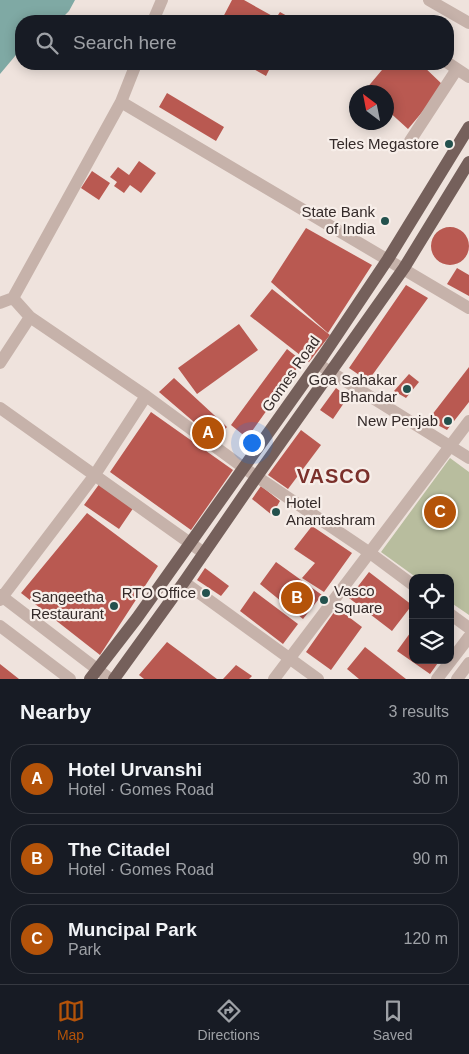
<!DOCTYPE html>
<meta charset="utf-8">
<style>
:root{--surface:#171b24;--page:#20242c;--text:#f1f3f6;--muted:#9ea1a6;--line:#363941;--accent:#b45309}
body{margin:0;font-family:Arial,sans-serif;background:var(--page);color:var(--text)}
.controls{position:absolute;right:15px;bottom:15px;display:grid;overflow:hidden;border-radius:10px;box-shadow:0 2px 12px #0003}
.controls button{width:45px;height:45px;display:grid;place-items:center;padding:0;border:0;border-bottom:1px solid var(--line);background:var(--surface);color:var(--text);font:25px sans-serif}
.compass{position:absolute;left:349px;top:85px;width:45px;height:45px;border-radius:50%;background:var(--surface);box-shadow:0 2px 12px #0003;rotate:328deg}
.you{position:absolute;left:251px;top:442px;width:18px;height:18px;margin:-12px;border:4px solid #fff;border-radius:50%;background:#1a73e8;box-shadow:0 0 0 8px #1a73e833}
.badge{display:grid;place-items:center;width:32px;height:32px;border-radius:50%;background:var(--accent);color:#fff;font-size:16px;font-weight:700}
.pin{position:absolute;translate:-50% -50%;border:2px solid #fff;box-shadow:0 1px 5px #0006}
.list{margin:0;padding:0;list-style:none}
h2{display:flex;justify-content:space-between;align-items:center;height:65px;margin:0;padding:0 20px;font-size:21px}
h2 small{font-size:16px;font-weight:400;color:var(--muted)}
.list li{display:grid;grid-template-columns:32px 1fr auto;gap:15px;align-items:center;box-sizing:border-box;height:70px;margin:0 10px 10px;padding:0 10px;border:1px solid var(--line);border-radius:20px}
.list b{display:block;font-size:19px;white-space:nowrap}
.list p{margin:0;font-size:16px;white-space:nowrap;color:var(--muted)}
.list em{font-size:16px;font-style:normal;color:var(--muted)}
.icon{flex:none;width:28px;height:28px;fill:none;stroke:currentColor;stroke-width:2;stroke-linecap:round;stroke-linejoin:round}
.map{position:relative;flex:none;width:469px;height:679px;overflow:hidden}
.search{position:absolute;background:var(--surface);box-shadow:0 2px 12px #0003;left:15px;right:15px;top:15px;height:55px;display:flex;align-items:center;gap:12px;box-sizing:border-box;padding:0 18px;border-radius:20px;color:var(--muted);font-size:19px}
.sheet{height:305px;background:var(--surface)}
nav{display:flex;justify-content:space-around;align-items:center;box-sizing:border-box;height:70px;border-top:1px solid var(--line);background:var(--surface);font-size:14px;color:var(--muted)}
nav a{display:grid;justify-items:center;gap:2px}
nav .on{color:var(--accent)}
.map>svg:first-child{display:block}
.green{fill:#b8bd9e}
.water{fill:#7fa9a4}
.building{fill:#b95951}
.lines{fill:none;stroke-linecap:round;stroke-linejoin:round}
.minor{stroke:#c6b2aa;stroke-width:12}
.major{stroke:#75605b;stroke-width:12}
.poi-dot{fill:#23514d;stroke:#f7eee9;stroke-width:2}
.labels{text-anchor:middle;stroke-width:4.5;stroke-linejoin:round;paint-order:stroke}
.poi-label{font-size:15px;fill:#342a29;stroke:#f7eee9;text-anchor:end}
.street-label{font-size:15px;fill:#342a29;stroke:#f7eee9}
.district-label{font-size:20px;font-weight:bold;letter-spacing:1px;fill:#7b302b;stroke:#f7eee9}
</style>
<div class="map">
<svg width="469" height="679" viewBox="0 0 469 679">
<rect width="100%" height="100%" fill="#efe3dd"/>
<path class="green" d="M 450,458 L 469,472 L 469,615 L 450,602 L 450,578 L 417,578 L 381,552 Z"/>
<path class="water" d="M 0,0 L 75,0 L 69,11 L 59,21 L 21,21 L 21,49 L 0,74 Z"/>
<path class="building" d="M 232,0 L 244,0 L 276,18 L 280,12 L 296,21 L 221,21 Z
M 251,64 L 272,64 L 266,76 L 250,67 Z
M 387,64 L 421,64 L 444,86 L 408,129 L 386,109 L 386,92 L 369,92 L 366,89 Z
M 167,93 L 224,127 L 216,141 L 159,107 Z
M 139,161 L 156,173 L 141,193 L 130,185 L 124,193 L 114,186 L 117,182 L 110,177 L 118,167 L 129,175 Z
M 92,171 L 110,183 L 99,200 L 81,188 Z
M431 246a19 19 0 1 1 38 0a19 19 0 1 1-38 0Z
M 306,228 L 372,265 L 328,333 L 271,282 Z
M 457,268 L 469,275 L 469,296 L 447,284 Z
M 406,285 L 428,298 L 368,381 L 349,368 Z
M 272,289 L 330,335 L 309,362 L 250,316 Z
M 239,324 L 258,350 L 197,394 L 178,368 Z
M 287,349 L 302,361 L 247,438 L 231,425 Z
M 469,367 L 469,402 L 447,430 L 428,420 Z
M 409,374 L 419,382 L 406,398 L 394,391 Z
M 174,378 L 227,427 L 215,440 L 159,392 Z
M 336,388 L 348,397 L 333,419 L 320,410 Z
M 151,412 L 233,470 L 191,530 L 110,472 Z
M 301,430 L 321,445 L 288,489 L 268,475 Z
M 100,483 L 134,507 L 119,529 L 84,505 Z
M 261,486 L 280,501 L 272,515 L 252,499 Z
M 87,513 L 158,566 L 100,655 L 21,593 Z
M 312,526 L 352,553 L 324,592 L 302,578 L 315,563 L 294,549 Z
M 276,562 L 322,595 L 303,619 L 260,584 Z
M 205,568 L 229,586 L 221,596 L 197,580 Z
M 369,572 L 412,605 L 392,631 L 349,598 Z
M 254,591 L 298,624 L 283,644 L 240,611 Z
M 337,608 L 362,627 L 331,670 L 306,652 Z
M 413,629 L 413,660 L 440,660 L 430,674 L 397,651 Z
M 167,642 L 217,679 L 144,679 L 139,675 Z
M 365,647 L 406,679 L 359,679 L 347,669 Z
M 0,664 L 19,679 L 0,679 Z
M 236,665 L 252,676 L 249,679 L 223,679 Z"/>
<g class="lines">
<path class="minor" d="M 429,0 L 469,23
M 153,21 L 162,0
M 448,63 L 469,77
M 121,102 L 469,308
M 410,141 L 457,69
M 13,298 L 30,317 L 146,396 L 244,468 L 370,553 L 413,585
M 0,303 L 13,298 L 121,102 L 136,64
M 0,363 L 30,317
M 318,364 L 469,458
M 0,408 L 204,553
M 184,582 L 318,679
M 0,595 L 110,679
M 0,600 L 94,476 L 146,396
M 450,614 L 469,628
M 0,626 L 70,679
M 274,679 L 469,421
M 437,679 L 469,637
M 457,679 L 469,663"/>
<path class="major" d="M 90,679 L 137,618 L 323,356 L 388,259 L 469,127
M 114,679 L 184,582 L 257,476 L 404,268 L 469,162"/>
</g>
<g class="poi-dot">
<circle cx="449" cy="144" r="5"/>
<circle cx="385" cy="221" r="5"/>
<circle cx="407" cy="389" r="5"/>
<circle cx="448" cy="421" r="5"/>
<circle cx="276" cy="512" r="5"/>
<circle cx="206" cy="593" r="5"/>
<circle cx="324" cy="600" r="5"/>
<circle cx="114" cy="606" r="5"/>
</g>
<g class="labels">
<g class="poi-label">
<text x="439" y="149">Teles Megastore</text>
<text x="375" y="217">State Bank<tspan x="375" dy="17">of India</tspan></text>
<text x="397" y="385">Goa Sahakar<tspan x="397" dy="17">Bhandar</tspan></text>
<text x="438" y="426">New Penjab</text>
<text x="286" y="508" text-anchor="start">Hotel<tspan x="286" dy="17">Anantashram</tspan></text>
<text x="334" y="596" text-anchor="start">Vasco<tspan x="334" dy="17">Square</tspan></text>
<text x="196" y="598">RTO Office</text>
<text x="104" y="602">Sangeetha<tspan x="104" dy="17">Restaurant</tspan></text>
</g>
<g class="street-label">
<text transform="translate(291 374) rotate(-55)" y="5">Gomes Road</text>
</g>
<g class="district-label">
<text x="334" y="483">VASCO</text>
</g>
</g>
</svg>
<div class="controls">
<button><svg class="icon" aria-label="locate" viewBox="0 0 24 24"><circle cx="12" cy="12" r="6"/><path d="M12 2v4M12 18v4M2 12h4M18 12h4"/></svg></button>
<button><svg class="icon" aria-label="layers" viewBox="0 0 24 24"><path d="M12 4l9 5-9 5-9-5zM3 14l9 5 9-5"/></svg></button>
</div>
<svg class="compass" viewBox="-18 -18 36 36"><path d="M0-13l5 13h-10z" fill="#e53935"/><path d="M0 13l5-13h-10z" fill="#9ea1a6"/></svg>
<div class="you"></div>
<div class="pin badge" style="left:208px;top:433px">A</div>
<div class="pin badge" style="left:297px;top:598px">B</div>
<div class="pin badge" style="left:440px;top:512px">C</div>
<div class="search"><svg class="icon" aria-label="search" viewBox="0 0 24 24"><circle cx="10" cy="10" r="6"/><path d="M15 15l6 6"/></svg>Search here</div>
</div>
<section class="sheet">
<h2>Nearby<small>3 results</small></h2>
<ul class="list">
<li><span class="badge">A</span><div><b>Hotel Urvanshi</b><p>Hotel · Gomes Road</p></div><em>30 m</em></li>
<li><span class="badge">B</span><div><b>The Citadel</b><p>Hotel · Gomes Road</p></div><em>90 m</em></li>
<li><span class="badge">C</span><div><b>Muncipal Park</b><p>Park</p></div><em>120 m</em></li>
</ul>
</section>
<nav>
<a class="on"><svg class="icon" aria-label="map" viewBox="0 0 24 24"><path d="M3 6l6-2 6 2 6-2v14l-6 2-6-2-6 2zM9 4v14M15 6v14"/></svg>Map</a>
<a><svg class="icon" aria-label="directions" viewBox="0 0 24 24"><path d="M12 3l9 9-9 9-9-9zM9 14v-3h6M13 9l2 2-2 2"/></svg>Directions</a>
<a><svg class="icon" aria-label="saved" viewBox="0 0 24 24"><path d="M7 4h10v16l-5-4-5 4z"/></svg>Saved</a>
</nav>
